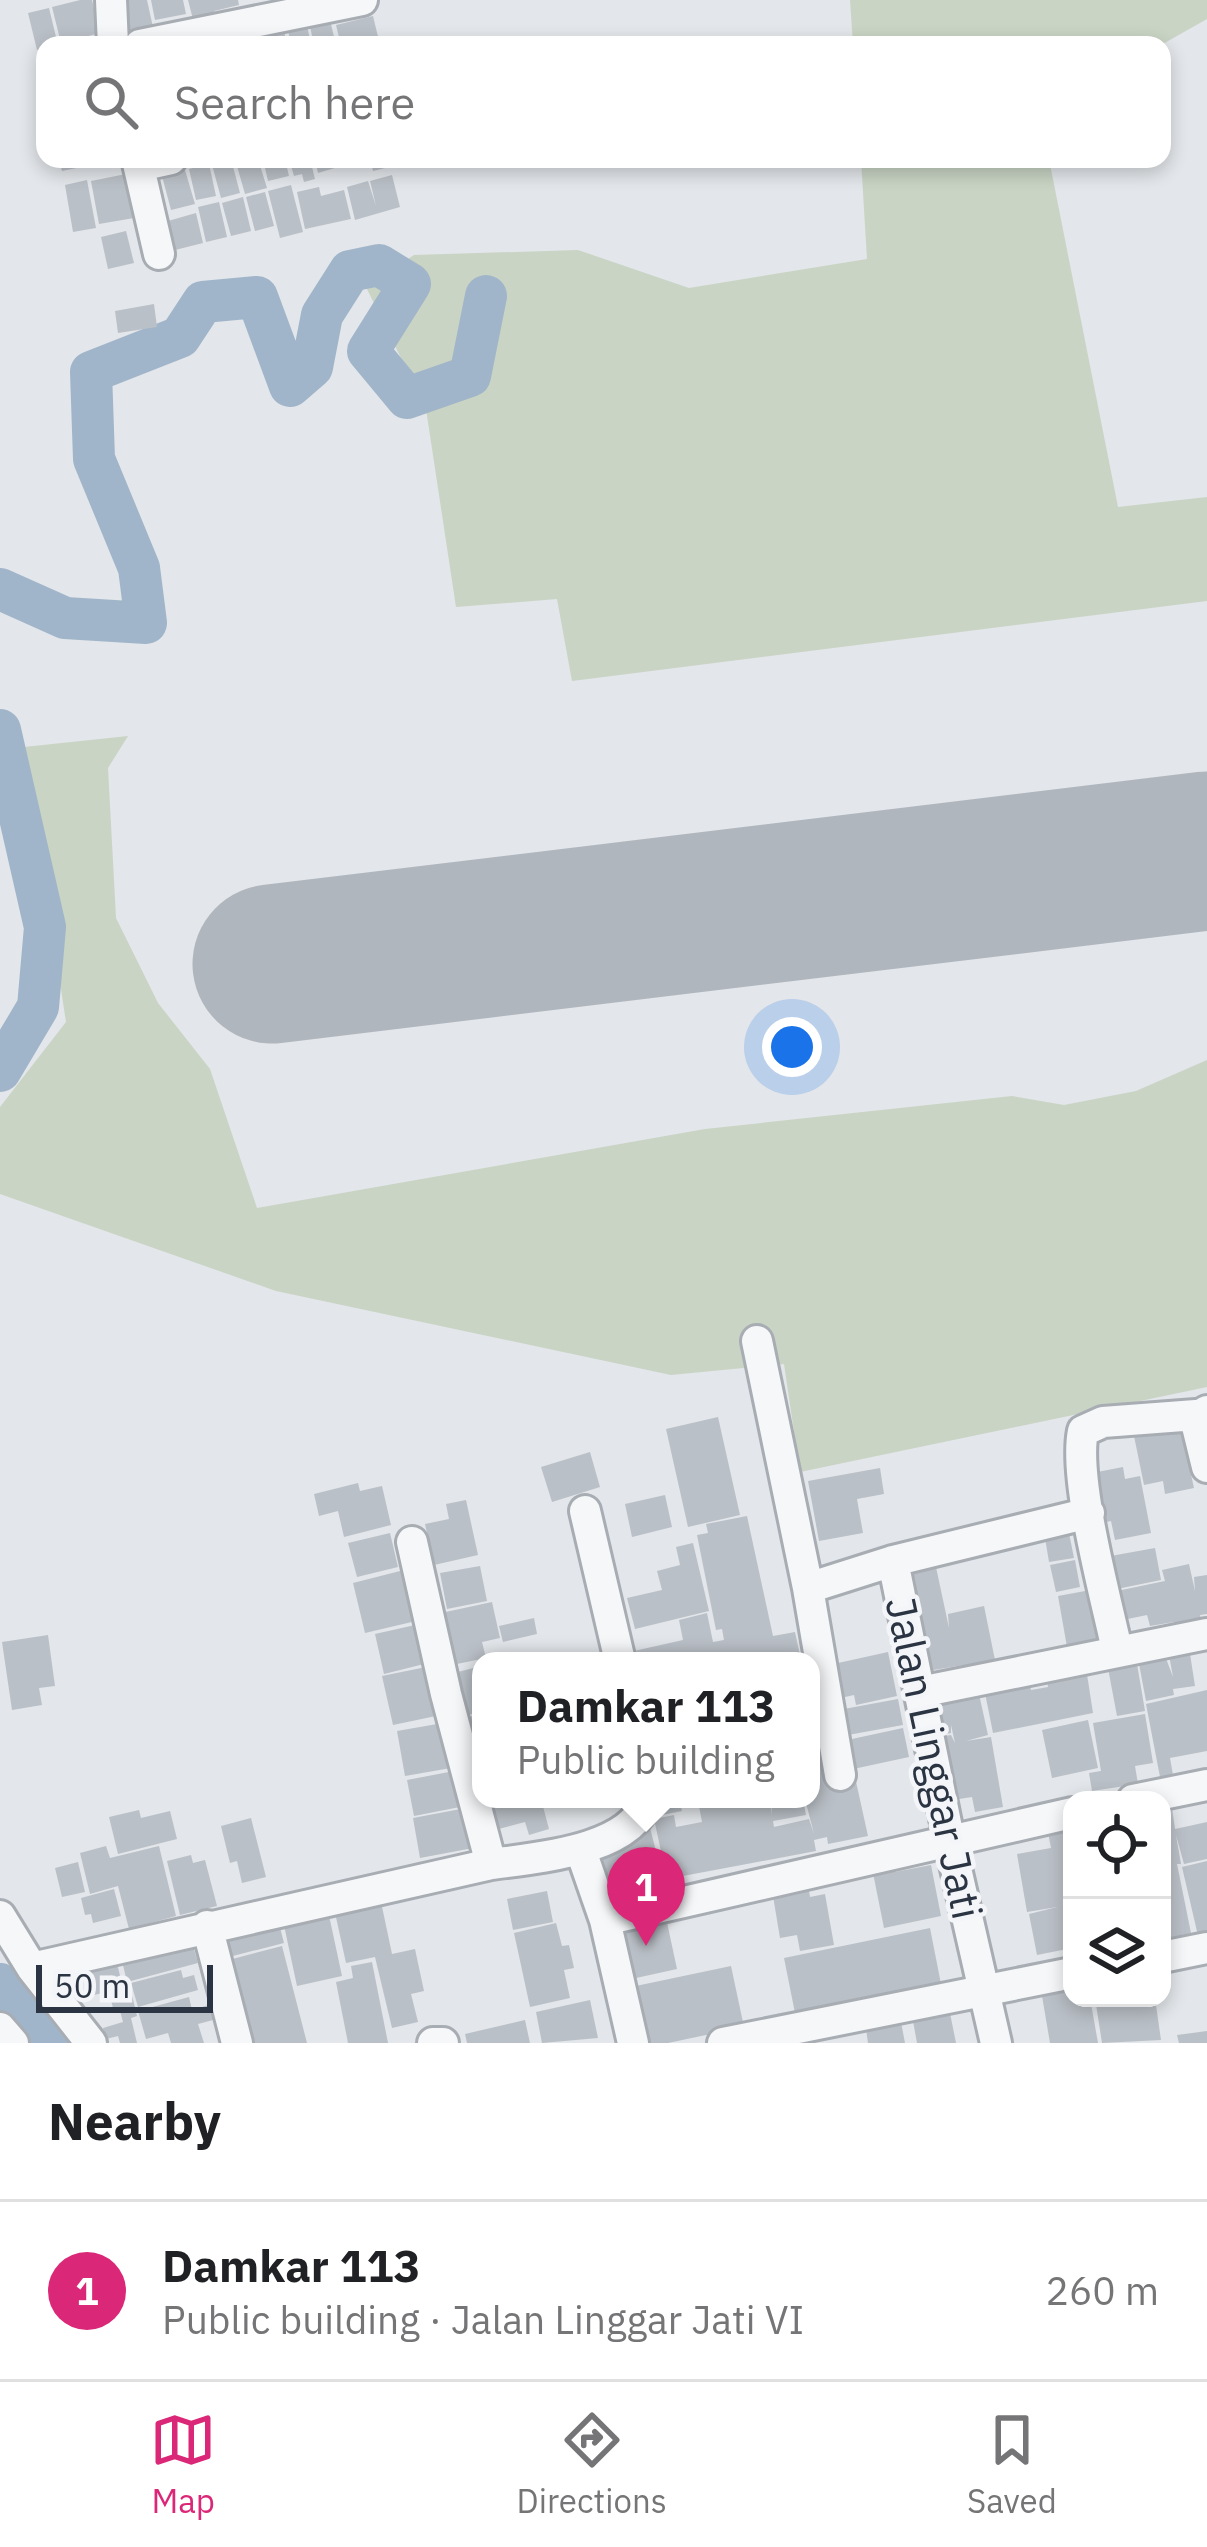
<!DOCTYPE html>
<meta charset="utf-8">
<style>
:root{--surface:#fff;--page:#f2f2f2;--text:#202124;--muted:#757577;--line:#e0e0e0;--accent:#db2777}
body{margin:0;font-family:"IBM Plex Sans",sans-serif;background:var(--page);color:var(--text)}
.controls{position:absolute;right:36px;bottom:36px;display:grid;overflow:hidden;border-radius:24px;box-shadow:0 6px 18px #0003}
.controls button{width:108px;height:108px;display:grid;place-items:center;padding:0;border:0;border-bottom:3px solid var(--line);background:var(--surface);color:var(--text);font:60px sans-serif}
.scale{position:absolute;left:36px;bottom:30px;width:177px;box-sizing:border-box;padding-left:12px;border:6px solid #2b3442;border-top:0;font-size:33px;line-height:42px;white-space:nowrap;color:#2b3442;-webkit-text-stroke:9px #f3f5f8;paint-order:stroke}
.you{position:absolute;left:792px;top:1047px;width:42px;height:42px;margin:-30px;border:9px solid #fff;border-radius:50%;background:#1a73e8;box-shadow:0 0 0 18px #1a73e833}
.badge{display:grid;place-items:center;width:78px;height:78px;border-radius:50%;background:var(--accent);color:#fff;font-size:39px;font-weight:700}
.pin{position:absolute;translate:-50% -99px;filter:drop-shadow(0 3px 6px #0008)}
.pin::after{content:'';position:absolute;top:63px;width:42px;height:36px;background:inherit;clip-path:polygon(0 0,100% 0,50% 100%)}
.popup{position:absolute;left:472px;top:1652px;width:348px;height:156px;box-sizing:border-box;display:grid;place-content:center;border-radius:24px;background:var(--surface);filter:drop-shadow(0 3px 9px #0005);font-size:39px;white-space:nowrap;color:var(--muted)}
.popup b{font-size:45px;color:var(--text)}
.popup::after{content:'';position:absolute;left:50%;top:100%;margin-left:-24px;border:24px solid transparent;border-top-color:var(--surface)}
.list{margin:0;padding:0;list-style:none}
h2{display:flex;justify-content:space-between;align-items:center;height:156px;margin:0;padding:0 48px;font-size:51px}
h2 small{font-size:39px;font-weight:400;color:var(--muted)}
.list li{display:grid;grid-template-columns:78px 1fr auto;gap:36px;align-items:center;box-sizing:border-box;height:180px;padding:0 48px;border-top:3px solid var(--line)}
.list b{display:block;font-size:45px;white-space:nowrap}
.list p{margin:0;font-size:39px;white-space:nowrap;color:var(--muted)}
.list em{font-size:39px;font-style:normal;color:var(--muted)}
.icon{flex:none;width:66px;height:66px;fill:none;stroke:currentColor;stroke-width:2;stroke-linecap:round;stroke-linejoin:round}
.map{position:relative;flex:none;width:1207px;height:2043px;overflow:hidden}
.search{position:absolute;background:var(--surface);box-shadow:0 6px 18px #0003;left:36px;right:36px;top:36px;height:132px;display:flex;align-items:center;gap:30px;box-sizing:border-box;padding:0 42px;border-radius:24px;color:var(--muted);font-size:45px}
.sheet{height:336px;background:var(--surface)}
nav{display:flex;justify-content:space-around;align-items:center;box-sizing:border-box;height:168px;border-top:3px solid var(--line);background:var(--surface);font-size:33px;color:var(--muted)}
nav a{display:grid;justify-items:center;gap:6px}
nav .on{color:var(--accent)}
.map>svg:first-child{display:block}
.green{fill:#c9d4c4}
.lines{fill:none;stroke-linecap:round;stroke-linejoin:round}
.river{stroke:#a0b5c9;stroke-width:42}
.runway{stroke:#b0b6be;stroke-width:159}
.building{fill:#bac0c7}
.minor-casing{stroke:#a8adb4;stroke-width:36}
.minor{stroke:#f6f7f9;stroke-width:30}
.labels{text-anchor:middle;stroke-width:9;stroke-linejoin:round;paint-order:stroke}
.street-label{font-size:42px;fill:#2b3442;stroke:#f3f5f8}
</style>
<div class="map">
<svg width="1207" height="2043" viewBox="0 0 1207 2043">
<rect width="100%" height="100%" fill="#e3e6ea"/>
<path class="green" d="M 850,0 L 1207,0 L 1207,19 L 1161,45 L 853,45 Z
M 861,159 L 1049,159 L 1118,507 L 1207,497 L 1207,601 L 572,681 L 557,599 L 456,607 L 426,409 L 366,287 L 414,255 L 578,250 L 689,288 L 867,259 Z
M 128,736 L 108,768 L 116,918 L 158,1003 L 210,1069 L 257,1208 L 705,1129 L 1012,1096 L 1064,1105 L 1136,1091 L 1207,1060 L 1207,1387 L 800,1472 L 784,1364 L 671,1375 L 276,1291 L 0,1194 L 0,1107 L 66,1022 L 24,747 Z"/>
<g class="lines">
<path class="river" d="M 0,589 L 65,618 L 146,623 L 139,568 L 94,459 L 91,372 L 180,337 L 203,302 L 257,297 L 290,386 L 312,367 L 322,315 L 350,271 L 379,265 L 410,284 L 368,351 L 407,398 L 470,376 L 486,296
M 0,730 L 45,927 L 38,1007 L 0,1071
M 0,1984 L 48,2043"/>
<path class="runway" d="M 272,964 L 1207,851"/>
</g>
<path class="building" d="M 80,0 L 92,0 L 100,33 L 61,43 L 52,7 Z
M 115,0 L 147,0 L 154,32 L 122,39 Z
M 151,0 L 183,0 L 186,14 L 155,20 Z
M 188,0 L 238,0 L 239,5 L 214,11 L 216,18 L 194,23 Z
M 49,8 L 58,45 L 37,50 L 28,13 Z
M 329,16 L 336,45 L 314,45 L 309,22 Z
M 373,16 L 380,45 L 341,45 L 336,25 Z
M 283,25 L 287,45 L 264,45 L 261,30 Z
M 307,25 L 311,45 L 291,45 L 288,30 Z
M 59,159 L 84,159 L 86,166 L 62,171 Z
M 231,159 L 240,193 L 221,198 L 211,161 Z
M 235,159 L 258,159 L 267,188 L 245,194 Z
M 263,159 L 285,159 L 289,176 L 268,181 Z
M 289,159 L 310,159 L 315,179 L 304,182 L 302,174 L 294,176 Z
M 315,159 L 336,159 L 338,167 L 318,173 Z
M 370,159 L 399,159 L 401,164 L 373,171 Z
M 209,164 L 216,196 L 196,200 L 189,169 Z
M 185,170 L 195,204 L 171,210 L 162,176 Z
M 126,174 L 134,218 L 99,224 L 91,181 Z
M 392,175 L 400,207 L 355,220 L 347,187 L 368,181 L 376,206 L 370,181 Z
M 87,180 L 96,228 L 73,232 L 65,185 Z
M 291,185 L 303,232 L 280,238 L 268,191 Z
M 319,187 L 321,196 L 344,190 L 351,219 L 305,229 L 297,192 Z
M 265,192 L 274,226 L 255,231 L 246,197 Z
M 243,197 L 251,231 L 231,236 L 222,203 Z
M 219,202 L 227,237 L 206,242 L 198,207 Z
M 196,213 L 203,243 L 175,250 L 168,221 Z
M 126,231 L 134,263 L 108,269 L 101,237 Z
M 154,304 L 157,327 L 118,333 L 115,311 Z
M 718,1417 L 740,1515 L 688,1527 L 666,1429 Z
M 1180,1425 L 1194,1488 L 1165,1494 L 1163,1481 L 1144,1485 L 1134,1436 Z
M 590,1452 L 600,1487 L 552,1502 L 541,1467 Z
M 1123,1467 L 1125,1479 L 1140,1476 L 1151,1533 L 1115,1540 L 1111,1521 L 1097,1524 L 1087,1474 Z
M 880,1468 L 884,1494 L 857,1499 L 863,1533 L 819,1541 L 808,1481 Z
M 358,1483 L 360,1491 L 382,1486 L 391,1525 L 344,1537 L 338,1511 L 319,1516 L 314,1494 Z
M 665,1495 L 672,1527 L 632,1537 L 625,1504 Z
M 466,1500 L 478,1555 L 434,1565 L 425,1524 L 449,1519 L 446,1504 Z
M 747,1516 L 773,1636 L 795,1632 L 800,1655 L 779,1661 L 636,1661 L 634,1651 L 683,1640 L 679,1620 L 707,1613 L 713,1642 L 724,1640 L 722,1629 L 716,1630 L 697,1535 L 708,1533 L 706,1524 Z
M 390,1533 L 398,1567 L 357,1577 L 348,1543 Z
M 1069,1533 L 1074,1558 L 1049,1562 L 1045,1538 Z
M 693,1543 L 709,1611 L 635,1629 L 627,1598 L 662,1590 L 657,1571 L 680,1565 L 676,1547 Z
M 1155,1548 L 1161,1580 L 1112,1590 L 1105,1557 Z
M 933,1553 L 949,1628 L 948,1614 L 984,1606 L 995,1660 L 927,1671 L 898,1561 Z
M 1075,1560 L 1080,1587 L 1056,1592 L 1050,1565 Z
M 1189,1564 L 1195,1591 L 1194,1577 L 1207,1575 L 1207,1614 L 1200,1615 L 1201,1620 L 1175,1626 L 1174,1622 L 1150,1626 L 1147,1615 L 1118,1621 L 1112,1592 L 1165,1581 L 1162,1570 Z
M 480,1566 L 487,1601 L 447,1609 L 440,1573 Z
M 404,1570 L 416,1621 L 365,1633 L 353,1583 Z
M 1096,1589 L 1105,1640 L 1067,1647 L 1058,1596 Z
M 492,1602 L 500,1638 L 482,1642 L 486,1658 L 452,1665 L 441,1613 Z
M 534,1618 L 537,1634 L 503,1642 L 499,1626 Z
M 415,1625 L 424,1664 L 384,1674 L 375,1634 Z
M 48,1635 L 55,1686 L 39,1688 L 42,1705 L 12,1710 L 2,1642 Z
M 1188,1641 L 1195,1686 L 1173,1689 L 1174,1695 L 1146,1701 L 1139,1664 L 1150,1662 L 1148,1651 L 1162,1648 L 1173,1677 L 1167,1644 Z
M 888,1652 L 897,1696 L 856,1705 L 854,1695 L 836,1699 L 829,1665 Z
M 1136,1658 L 1145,1711 L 1117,1716 L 1107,1663 Z
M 481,1666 L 481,1711 L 465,1716 L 454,1673 Z
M 426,1667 L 436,1716 L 393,1725 L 382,1676 Z
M 1086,1668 L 1093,1713 L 993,1733 L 985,1693 L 1030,1685 L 1031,1690 L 1048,1687 L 1046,1674 Z
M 1207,1690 L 1207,1751 L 1170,1758 L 1173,1775 L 1160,1777 L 1146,1704 Z
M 979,1694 L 988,1735 L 966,1741 L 991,1737 L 1003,1807 L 975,1812 L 972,1797 L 959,1799 L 956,1784 L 941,1787 L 933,1738 L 951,1735 L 955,1743 L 951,1725 L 951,1733 L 934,1736 L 927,1704 Z
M 898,1699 L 903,1725 L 837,1737 L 833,1711 Z
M 481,1714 L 481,1741 L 472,1743 L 465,1718 Z
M 1145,1714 L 1153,1763 L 1135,1766 L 1138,1784 L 1092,1791 L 1089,1773 L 1101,1771 L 1093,1723 Z
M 1088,1720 L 1098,1768 L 1052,1778 L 1042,1730 Z
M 443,1723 L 451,1768 L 405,1776 L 397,1731 Z
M 903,1728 L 909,1757 L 844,1771 L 838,1742 Z
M 832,1755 L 837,1780 L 855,1777 L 868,1836 L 828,1844 L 827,1837 L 814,1840 L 816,1851 L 667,1879 L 654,1819 L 674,1815 L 676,1827 L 702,1822 L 699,1806 L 734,1799 L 769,1799 L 772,1815 L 771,1799 L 803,1799 L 806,1815 L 773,1821 L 774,1827 L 809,1819 L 814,1834 L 805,1799 L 811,1799 L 811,1759 Z
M 454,1771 L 460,1807 L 414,1816 L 407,1780 Z
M 487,1799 L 541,1799 L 549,1829 L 529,1835 L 525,1822 L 495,1830 Z
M 654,1799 L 679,1799 L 682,1811 L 657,1816 Z
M 466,1808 L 473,1848 L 420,1858 L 413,1818 Z
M 1172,1808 L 1175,1829 L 1207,1822 L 1207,1859 L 1184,1864 L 1176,1835 L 1181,1864 L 1177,1864 L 1191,1933 L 1162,1939 L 1162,1810 Z
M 139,1810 L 141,1818 L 170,1811 L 177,1839 L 118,1854 L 109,1817 Z
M 251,1818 L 266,1877 L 242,1883 L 237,1861 L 230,1863 L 221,1826 Z
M 1072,1825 L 1072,1948 L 1037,1955 L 1029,1914 L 1057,1907 L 1027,1912 L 1017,1854 L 1051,1848 L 1047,1827 Z
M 650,1828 L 663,1878 L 611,1892 L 598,1842 Z
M 106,1846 L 110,1858 L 159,1846 L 176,1916 L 129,1929 L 118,1886 L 90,1894 L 80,1853 Z
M 191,1855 L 193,1863 L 205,1860 L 217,1906 L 180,1915 L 167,1861 Z
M 893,1859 L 895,1872 L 931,1865 L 941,1916 L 884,1928 L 871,1863 Z
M 1207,1861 L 1207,1938 L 1199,1940 L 1182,1867 Z
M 78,1862 L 85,1892 L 62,1897 L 55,1868 Z
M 808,1884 L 810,1897 L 825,1894 L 834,1945 L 800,1951 L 797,1935 L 780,1938 L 772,1890 Z
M 114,1889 L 121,1916 L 93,1923 L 91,1914 L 85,1915 L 81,1898 Z
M 547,1891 L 553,1922 L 513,1930 L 507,1899 Z
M 380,1897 L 392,1954 L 415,1949 L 424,1991 L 411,1994 L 418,2022 L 392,2028 L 375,1957 L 346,1963 L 334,1908 Z
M 327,1906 L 342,1976 L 297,1986 L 282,1916 Z
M 665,1913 L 677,1969 L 627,1980 L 615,1923 Z
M 277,1916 L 284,1943 L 225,1958 L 219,1931 Z
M 556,1923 L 562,1946 L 569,1945 L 574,1968 L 564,1970 L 570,1998 L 530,2007 L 514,1933 Z
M 930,1928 L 941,1984 L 795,2013 L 784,1958 Z
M 191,1939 L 198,1963 L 127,1982 L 119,1948 Z
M 282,1946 L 307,2043 L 242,2043 L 225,1961 Z
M 116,1959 L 123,1988 L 94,1995 L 87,1965 Z
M 372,1962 L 388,2043 L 348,2043 L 336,1982 L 353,1978 L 351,1966 Z
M 731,1966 L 744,2027 L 668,2043 L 642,2043 L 631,1987 Z
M 181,1970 L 183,1978 L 194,1975 L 198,1990 L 138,2007 L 131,1983 Z
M 131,1991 L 137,2016 L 131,2018 L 137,2043 L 120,2043 L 118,2036 L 106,2039 L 103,2028 L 123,2022 L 119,2007 L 113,2008 L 110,1996 Z
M 1072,1991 L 1072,1998 L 1090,1998 L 1098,2043 L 1050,2043 L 1042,1996 Z
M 189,1997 L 192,2010 L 212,2004 L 217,2019 L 198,2024 L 204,2043 L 171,2043 L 168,2033 L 146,2039 L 138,2011 Z
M 1095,1998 L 1155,1998 L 1161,2040 L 1102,2043 Z
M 590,2000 L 598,2038 L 542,2043 L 536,2012 Z
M 950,2013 L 956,2043 L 917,2043 L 913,2021 Z
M 525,2020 L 530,2043 L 467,2043 L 465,2034 Z
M 901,2022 L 905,2043 L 868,2043 L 866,2029 Z
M 1207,2031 L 1207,2043 L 1179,2043 L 1177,2035 Z"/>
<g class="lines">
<g class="minor-casing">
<path id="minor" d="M 111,0 L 113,45
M 140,45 L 362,0
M 137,159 L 159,254
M 139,166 L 171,159
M 757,1341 L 808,1588 L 840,1775
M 1207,1411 L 1195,1418 L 1207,1467
M 585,1511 L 620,1661
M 412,1542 L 446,1694 L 491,1864 C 535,1858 633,1851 647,1799
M 893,1561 L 949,1838 L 996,2043
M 808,1588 L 893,1561 L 1089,1513
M 1117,1650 C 1106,1598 1073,1479 1083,1431 L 1103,1422 L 1196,1415
M 920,1692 L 1207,1634
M 1133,1800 L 1207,1785
M 581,1851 L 605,1920 L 633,2043
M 0,1916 L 32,1968 L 91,2043
M 605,1920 L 1072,1813
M 207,1926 L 237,2043
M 1162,1957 L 1207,1948
M 32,1968 L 491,1864
M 0,2028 L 13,2043
M 433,2043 L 443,2043
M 723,2043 L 1072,1973"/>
</g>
<use href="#minor" class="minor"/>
</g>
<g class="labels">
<g class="street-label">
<text transform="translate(934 1758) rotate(78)" y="15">Jalan Linggar Jati</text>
</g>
</g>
</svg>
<div class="controls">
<button><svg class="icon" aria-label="locate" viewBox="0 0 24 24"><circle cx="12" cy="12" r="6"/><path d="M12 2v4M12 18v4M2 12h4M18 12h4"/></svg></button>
<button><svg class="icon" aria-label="layers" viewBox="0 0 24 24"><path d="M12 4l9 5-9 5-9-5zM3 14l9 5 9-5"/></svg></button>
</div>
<div class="scale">50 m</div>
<div class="you"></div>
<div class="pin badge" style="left:646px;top:1946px">1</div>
<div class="popup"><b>Damkar 113</b>Public building</div>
<div class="search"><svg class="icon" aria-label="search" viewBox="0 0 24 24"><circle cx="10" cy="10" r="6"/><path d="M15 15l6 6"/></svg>Search here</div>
</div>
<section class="sheet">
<h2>Nearby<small></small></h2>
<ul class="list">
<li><span class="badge">1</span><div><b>Damkar 113</b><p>Public building · Jalan Linggar Jati VI</p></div><em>260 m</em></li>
</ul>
</section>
<nav>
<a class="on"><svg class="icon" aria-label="map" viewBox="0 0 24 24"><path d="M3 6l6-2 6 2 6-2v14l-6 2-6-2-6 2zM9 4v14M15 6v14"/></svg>Map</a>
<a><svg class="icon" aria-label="directions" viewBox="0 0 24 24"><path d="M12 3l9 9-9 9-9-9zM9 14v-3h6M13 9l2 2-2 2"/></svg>Directions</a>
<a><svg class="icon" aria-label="saved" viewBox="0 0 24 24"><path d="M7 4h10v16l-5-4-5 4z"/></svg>Saved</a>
</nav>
